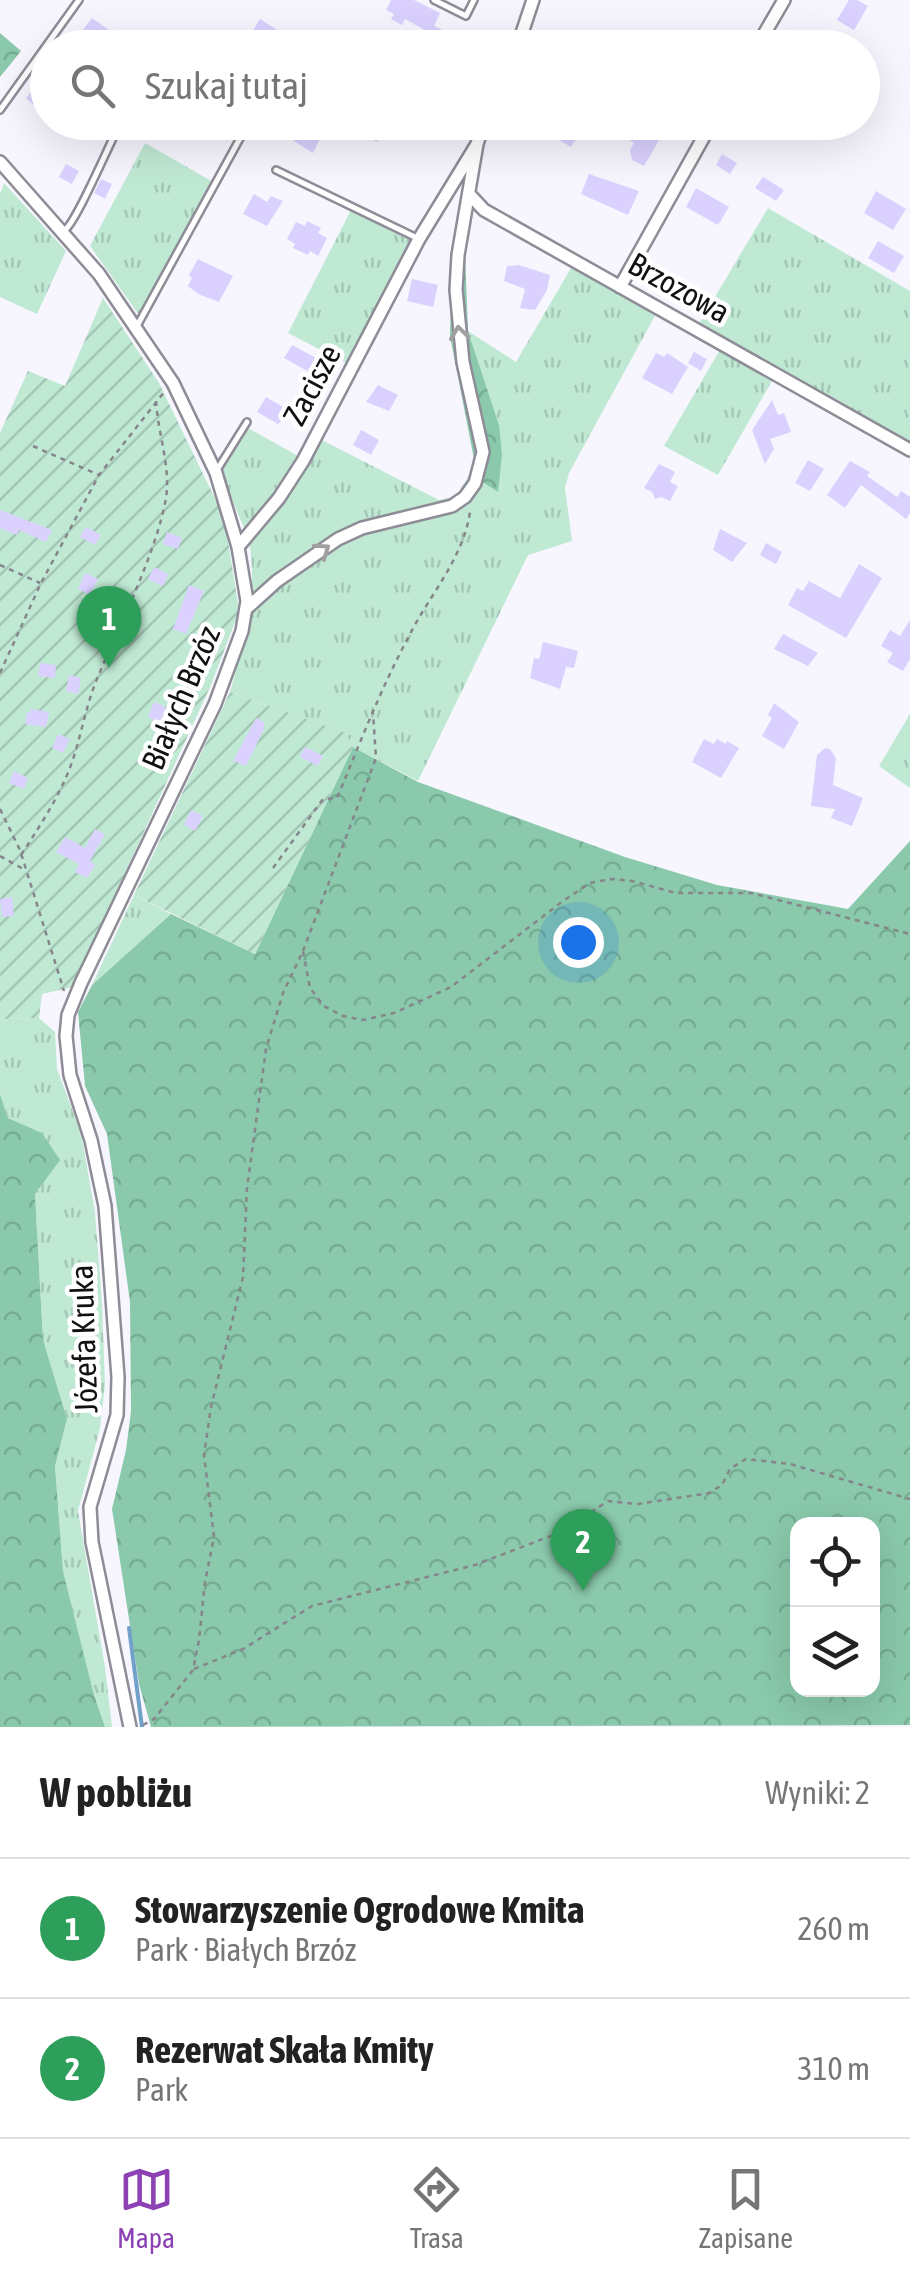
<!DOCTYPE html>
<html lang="pl">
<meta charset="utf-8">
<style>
:root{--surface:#fff;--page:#f6f6f6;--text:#222;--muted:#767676;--line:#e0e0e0;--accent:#8c42b4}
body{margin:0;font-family:"Asap Condensed",sans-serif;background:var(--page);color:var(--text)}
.controls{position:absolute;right:30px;bottom:30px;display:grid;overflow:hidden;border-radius:20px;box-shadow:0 10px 40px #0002}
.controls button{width:90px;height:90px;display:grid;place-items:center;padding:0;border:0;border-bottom:2px solid var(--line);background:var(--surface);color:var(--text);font:50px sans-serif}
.you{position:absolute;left:578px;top:942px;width:35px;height:35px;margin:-25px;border:8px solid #fff;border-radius:50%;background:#1a73e8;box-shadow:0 0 0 15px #1a73e833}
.badge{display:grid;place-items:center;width:65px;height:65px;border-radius:50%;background:var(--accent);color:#fff;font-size:32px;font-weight:700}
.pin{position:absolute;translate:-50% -82px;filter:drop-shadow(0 2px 5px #0008)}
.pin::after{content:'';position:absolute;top:52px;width:35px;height:30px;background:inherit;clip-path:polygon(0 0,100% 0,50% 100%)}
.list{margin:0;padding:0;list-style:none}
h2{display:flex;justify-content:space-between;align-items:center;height:130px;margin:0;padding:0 40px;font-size:42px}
h2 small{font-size:32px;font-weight:400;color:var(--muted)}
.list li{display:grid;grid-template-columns:65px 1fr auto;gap:30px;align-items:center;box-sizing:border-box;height:140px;padding:0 40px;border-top:2px solid var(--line)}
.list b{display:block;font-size:38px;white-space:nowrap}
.list p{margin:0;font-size:32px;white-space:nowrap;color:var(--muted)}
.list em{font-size:32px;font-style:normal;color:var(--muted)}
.icon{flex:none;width:55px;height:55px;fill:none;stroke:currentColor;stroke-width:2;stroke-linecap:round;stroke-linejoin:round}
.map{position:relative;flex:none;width:910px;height:1727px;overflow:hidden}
.search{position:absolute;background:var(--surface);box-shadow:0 10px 40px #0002;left:30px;right:30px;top:30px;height:110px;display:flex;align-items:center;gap:25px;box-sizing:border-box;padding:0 35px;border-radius:55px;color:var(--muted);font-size:38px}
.sheet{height:410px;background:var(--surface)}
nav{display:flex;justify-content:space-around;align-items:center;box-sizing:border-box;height:140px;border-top:2px solid var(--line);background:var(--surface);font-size:28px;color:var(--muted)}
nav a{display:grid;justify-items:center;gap:5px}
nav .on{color:var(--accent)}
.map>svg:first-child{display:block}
.grass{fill:url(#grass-tufts)}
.forest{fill:url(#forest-crowns);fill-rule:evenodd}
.garden{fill:url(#garden-furrows)}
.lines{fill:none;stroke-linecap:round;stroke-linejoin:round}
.stream{stroke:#71a0c8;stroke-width:4}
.building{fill:#dbd1ff}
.lane-casing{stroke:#8e8c96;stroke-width:10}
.street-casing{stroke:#8e8c96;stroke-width:16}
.path{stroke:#86858b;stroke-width:2.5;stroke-dasharray:5 5;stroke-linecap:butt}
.lane{stroke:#fff;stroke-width:5}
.street{stroke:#fff;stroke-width:11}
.oneway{stroke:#a0a0a1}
.labels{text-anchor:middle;stroke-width:9;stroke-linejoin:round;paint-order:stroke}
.street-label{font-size:32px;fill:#111114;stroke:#fff}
</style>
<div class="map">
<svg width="910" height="1727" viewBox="0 0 910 1727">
<defs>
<pattern id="grass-tufts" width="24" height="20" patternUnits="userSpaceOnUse" patternTransform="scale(2.5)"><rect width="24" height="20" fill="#c0e9d4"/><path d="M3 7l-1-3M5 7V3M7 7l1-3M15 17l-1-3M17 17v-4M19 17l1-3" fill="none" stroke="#a4c7b5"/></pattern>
<pattern id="forest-crowns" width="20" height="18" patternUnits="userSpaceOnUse" patternTransform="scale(2.5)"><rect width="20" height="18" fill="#8ac9ab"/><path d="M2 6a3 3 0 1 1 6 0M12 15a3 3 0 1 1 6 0" fill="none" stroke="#76ac92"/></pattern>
<pattern id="garden-furrows" width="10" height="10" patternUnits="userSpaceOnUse" patternTransform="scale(2.5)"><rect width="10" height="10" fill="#c0e9d4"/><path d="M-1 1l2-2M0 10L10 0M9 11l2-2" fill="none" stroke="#a4c7b5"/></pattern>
</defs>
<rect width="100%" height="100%" fill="#f7f6fe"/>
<path class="grass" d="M 145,143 L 213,182 L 139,315 L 90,246 Z
M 4,183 L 66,251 L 37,314 L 0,297 L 0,194 Z
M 768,208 L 910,291 L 910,445 L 697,327 Z
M 351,210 L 414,242 L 377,316 L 372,314 L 348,364 L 288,333 Z
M 571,268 L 656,314 L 569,473 L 565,488 L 572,541 L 528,555 L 418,781 L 353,747 L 345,733 L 230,692 C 246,636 258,597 249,539 L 287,493 L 322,440 L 439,500 L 456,496 L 470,474 L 497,491 L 499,425 L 468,331 L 516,362 Z
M 721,348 L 773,379 L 718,475 L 664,446 Z
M 248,428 L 298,456 L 256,522 L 244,528 L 220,471 Z
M 910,714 L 910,788 L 879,766 Z
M 134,895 L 171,914 L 92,985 Z
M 39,1018 L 55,1032 L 57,1069 L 81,1133 L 95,1212 L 102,1303 L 105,1385 L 100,1428 L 78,1511 L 105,1667 L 112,1727 L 105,1727 L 94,1695 L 63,1571 L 55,1466 L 67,1419 L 43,1341 L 35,1194 L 59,1160 L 42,1133 L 8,1118 L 0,1094 L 0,1019 Z"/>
<path class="forest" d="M 0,33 L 21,51 L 0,77 Z
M 452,250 L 465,253 L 468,331 L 499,425 L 502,455 L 498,492 L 470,474 L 474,459 L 450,336 Z
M 353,747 L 418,782 L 625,857 L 717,885 L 848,909 L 910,841 L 910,1725 L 151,1727 L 139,1684 L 112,1509 L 126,1450 L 131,1411 L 130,1302 L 107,1134 L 85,1086 L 78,1012 L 92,985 L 171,914 L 255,954 ZM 798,1524 L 872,1524 L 872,1690 L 798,1690 Z
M 0,1094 L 8,1118 L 42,1133 L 60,1160 L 35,1194 L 43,1340 L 67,1419 L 55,1466 L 63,1571 L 94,1695 L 105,1727 L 0,1727 Z"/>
<path class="garden" d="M 103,298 L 159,383 L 224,517 L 238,603 L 237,617 L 211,685 L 73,987 L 42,994 L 39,1018 L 0,1019 L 0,433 L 28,371 L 65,386 Z
M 230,692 L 346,733 L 353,747 L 255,954 L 134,895 Z"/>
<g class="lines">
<path class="stream" d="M 129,1628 L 142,1727"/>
</g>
<path class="building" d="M 391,0 L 414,0 L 440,13 L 434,26 L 453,35 L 447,48 L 429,48 L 419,42 L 425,30 L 405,19 L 402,25 L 391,19 L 394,14 L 386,10 Z
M 849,0 L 857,0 L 868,6 L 854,30 L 837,20 Z
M 92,18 L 109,30 L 100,48 L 69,48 Z
M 260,19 L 282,33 L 273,48 L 248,48 L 251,42 L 247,40 Z
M 682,34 L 706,48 L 670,48 L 677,35 Z
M 35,87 L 48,97 L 48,118 L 26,98 Z
M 67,122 L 99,122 L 92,136 Z
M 289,122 L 313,122 L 325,129 L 313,153 L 286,136 L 285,131 Z
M 337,122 L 422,122 L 414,138 L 387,123 L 377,142 L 359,133 L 356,139 L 348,139 L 341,132 L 344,126 Z
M 555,122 L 582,122 L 578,129 L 581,130 L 571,147 L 548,134 Z
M 646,122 L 666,122 L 663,128 L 665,130 L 644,166 L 632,160 L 630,150 L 634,143 L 626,138 L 634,126 L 641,130 Z
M 722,154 L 737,163 L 730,174 L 716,165 Z
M 66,164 L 79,171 L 72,184 L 59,177 Z
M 589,174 L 639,191 L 628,215 L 581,194 Z
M 763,177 L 784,190 L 776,201 L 755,188 Z
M 101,179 L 112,184 L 105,199 L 94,193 Z
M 696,188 L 729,207 L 718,225 L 686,207 Z
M 876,191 L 906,209 L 893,230 L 864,213 Z
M 254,194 L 267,202 L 271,196 L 283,201 L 267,226 L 243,214 Z
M 307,221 L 321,228 L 318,233 L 327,238 L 318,256 L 310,251 L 308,255 L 293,248 L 295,244 L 287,239 L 296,222 L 305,226 Z
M 878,241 L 904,256 L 894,273 L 868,258 Z
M 198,259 L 233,276 L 219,302 L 198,294 L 188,286 L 192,278 L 189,275 Z
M 519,265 L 550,275 L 547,290 L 535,310 L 520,308 L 525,289 L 504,281 L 507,266 Z
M 412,279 L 438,285 L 433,307 L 407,301 Z
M 292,345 L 316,358 L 309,372 L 284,358 Z
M 694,352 L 707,359 L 701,371 L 688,363 Z
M 656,353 L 664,357 L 667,353 L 688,367 L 672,394 L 642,378 Z
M 378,385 L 398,395 L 389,411 L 366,402 Z
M 266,397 L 285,408 L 287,416 L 278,424 L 257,412 Z
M 772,400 L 778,415 L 784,413 L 791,432 L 770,439 L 774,449 L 765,464 L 752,430 Z
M 361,430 L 379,440 L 371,455 L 353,445 Z
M 808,460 L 824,469 L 810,491 L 795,483 Z
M 850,461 L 870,472 L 867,476 L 897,497 L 901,491 L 910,497 L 910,513 L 906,519 L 861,485 L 845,508 L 827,495 Z
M 659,464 L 675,472 L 670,482 L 678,486 L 670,501 L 661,497 L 655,499 L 652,492 L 644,488 Z
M 0,510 L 52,530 L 46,542 L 19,530 L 17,535 L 0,528 Z
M 86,527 L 101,535 L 95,545 L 80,537 Z
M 720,529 L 747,543 L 732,562 L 713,550 Z
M 167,532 L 182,538 L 178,549 L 163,544 Z
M 766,543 L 782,552 L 776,564 L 760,555 Z
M 859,564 L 882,578 L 846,638 L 788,605 L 797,588 L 803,591 L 809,581 L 840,598 Z
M 154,567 L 168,574 L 163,586 L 148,579 Z
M 85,573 L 98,579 L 90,595 L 78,589 Z
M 189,585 L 204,591 L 186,634 L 173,629 Z
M 910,620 L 910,659 L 903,671 L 887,662 L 893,653 L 881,646 L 890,630 L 900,636 Z
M 783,634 L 818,653 L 808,666 L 774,649 Z
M 543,642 L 578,651 L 574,668 L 566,667 L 560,689 L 530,678 L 534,658 L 539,659 Z
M 40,663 L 56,665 L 55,678 L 38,676 Z
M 69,675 L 81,678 L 78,694 L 66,691 Z
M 154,702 L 166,707 L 160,722 L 148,717 Z
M 774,703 L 799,722 L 784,749 L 762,736 L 772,718 L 768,715 Z
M 31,709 L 49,712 L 46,727 L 25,724 L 27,712 L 30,713 Z
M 256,718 L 264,722 L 264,729 L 246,766 L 233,761 Z
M 58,734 L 70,739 L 63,753 L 52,748 Z
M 704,739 L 714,744 L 717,739 L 726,744 L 727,741 L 739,748 L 721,778 L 692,762 Z
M 305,747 L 323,756 L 318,766 L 300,757 Z
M 825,748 L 830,749 L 836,758 L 833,785 L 863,798 L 852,826 L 831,818 L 835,809 L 811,806 L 817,755 Z
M 14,771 L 28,778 L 24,789 L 9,783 Z
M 191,810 L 203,816 L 195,831 L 184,825 Z
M 95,829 L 105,834 L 90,861 L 95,865 L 87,878 L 75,872 L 79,864 L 56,852 L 65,837 L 85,848 Z
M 12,897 L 14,916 L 2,917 L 0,899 Z"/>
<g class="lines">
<g class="lane-casing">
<path id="lane" d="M 434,0 L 466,16 L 474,0
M 0,110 L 79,0
M 276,170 L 417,238
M 65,230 C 78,219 109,144 121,122
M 137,326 L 249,122
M 217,470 L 247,422"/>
</g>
<g class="street-casing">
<path id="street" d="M 517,48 L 533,0
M 756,48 L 784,0
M 0,162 L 99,274 L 173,383 L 216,473 L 238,547 L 247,601 L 242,631 L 215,704 L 81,983 L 68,1015 L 66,1036 L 70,1075 L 91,1140 L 105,1206 L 118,1377 L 117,1415 L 90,1507 L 92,1542 L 130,1727
M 470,195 L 484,210 L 910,450
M 620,287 L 712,122
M 238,547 L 279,498 L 303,461 L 419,239 L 477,144 L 484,122
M 246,609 L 277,581 L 338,539 L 362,528 L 452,506 L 465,497 L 475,483 L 483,452 L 463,362 L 456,290 L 458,255 L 477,144"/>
</g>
<path class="path" d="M 33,446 L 99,475
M 0,565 L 40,583
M 0,673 L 41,583 L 99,475 L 165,391
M 0,809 L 20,850 L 64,991
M 21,855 C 38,829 55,803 67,775 C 80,745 84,710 97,679 C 119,626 156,554 166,498 C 171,466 157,431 156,399
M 0,856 L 25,870
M 273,868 L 323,799 L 337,798 C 360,743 381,688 409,636 C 430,594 463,559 470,512
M 303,951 L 376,758 L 373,713
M 194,1669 L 243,1649 L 312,1606 L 475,1565 L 561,1532 L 608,1501 L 638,1504 L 709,1493 L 722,1485 L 730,1469 L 746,1459 L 790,1464 L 910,1499
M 143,1725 L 154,1719 L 193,1670 L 199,1640 L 205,1582 L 214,1537 L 204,1455 L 211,1407 L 243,1277 L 247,1188 L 266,1049 L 283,993 L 303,951 L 310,988 L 324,1006 L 343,1016 L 363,1020 L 394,1013 L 451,987 L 563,901 L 590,883 L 611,879 L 632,881 L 676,893 L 751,893 L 910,934"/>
<use href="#lane" class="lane"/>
<use href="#street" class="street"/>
</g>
<defs><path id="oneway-chevron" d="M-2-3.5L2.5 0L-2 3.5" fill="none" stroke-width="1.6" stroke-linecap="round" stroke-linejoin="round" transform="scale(2.5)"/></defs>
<g class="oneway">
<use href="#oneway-chevron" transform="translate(459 333) rotate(-97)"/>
<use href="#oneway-chevron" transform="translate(323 550) rotate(-35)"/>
</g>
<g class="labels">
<g class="street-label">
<text transform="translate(679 288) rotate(29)" y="11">Brzozowa</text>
<text transform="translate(312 385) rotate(-62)" y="11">Zacisze</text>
<text transform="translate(181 698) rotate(-67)" y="11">Białych Brzóz</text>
<text transform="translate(84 1339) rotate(-92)" y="11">Józefa Kruka</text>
</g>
</g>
</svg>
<div class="controls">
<button><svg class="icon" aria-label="locate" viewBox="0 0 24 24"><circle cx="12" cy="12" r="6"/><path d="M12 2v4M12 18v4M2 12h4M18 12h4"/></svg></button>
<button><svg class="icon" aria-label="layers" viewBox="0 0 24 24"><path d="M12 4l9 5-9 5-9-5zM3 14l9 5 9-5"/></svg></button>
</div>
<div class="you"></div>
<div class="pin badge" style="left:109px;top:668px;background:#2e9e5b">1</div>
<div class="pin badge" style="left:583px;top:1591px;background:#2e9e5b">2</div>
<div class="search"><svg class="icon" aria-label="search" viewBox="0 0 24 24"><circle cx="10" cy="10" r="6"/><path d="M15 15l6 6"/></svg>Szukaj tutaj</div>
</div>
<section class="sheet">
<h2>W pobliżu<small>Wyniki: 2</small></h2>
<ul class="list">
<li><span class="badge" style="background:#2e9e5b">1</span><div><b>Stowarzyszenie Ogrodowe Kmita</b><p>Park · Białych Brzóz</p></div><em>260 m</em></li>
<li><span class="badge" style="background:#2e9e5b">2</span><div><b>Rezerwat Skała Kmity</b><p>Park</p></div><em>310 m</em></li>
</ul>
</section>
<nav>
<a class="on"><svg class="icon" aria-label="map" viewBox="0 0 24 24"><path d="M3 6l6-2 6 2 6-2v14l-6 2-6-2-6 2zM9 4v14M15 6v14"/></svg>Mapa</a>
<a><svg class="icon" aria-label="directions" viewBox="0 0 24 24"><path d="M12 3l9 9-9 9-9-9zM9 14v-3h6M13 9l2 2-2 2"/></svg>Trasa</a>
<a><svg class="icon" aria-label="saved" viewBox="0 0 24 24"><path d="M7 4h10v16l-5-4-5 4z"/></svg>Zapisane</a>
</nav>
